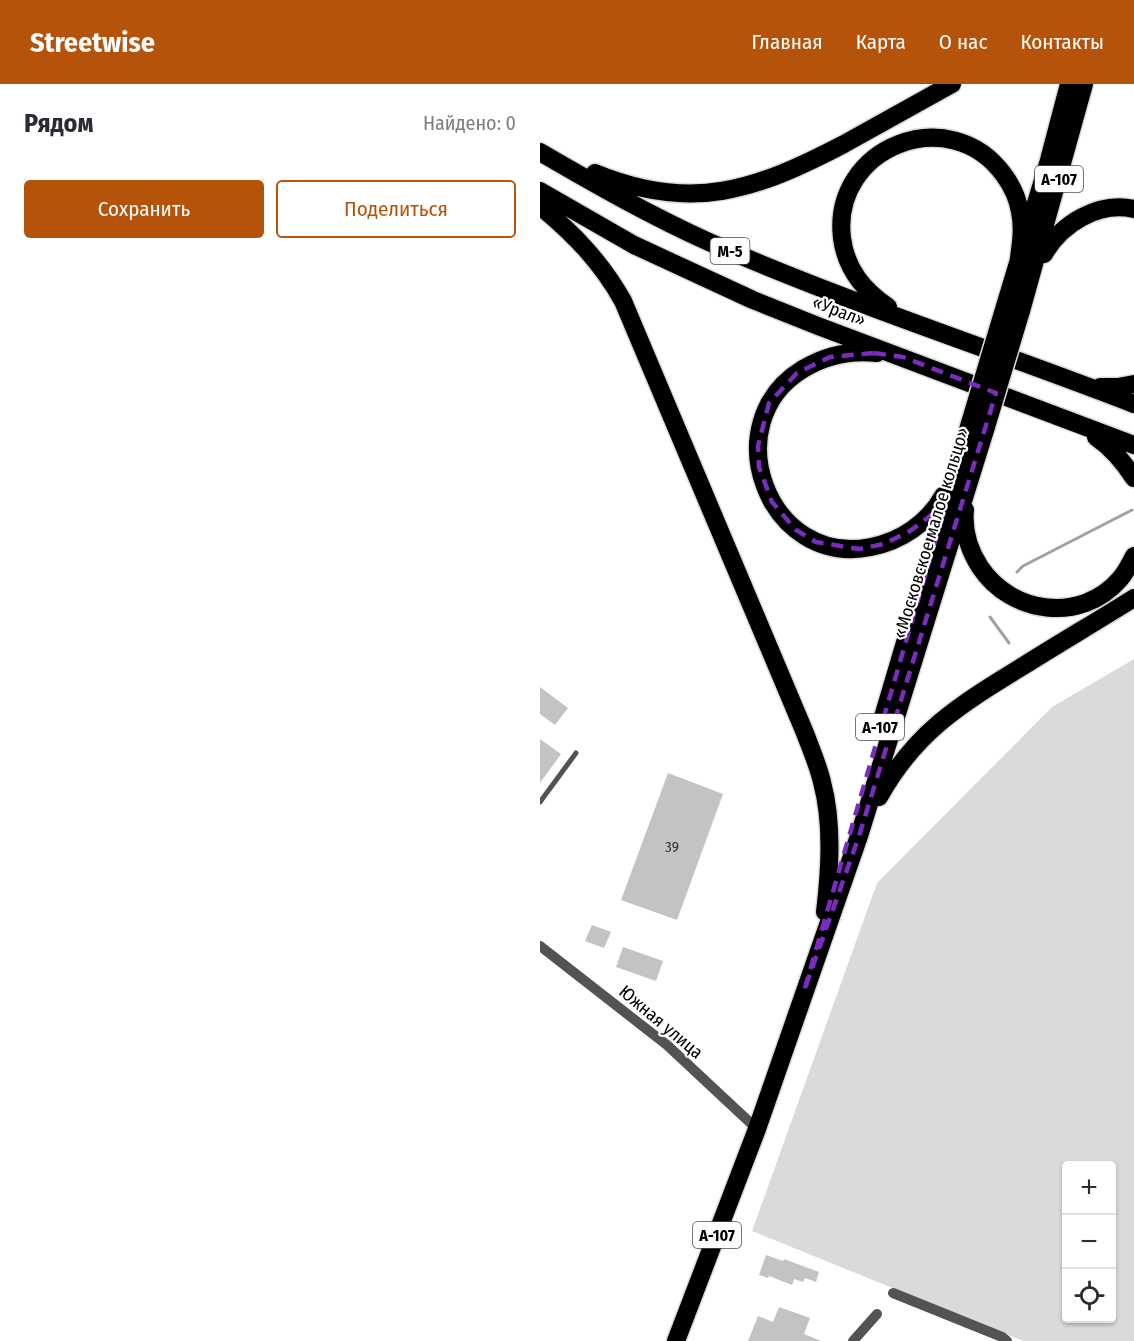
<!DOCTYPE html>
<html lang="ru">
<meta charset="utf-8">
<style>
:root{--surface:#fff;--page:#f7f7f7;--text:#2b2b33;--muted:#7c7c81;--line:#e1e1e2;--accent:#b45309}
body{margin:0;font-family:"Fira Sans Condensed",sans-serif;background:var(--page);color:var(--text)}
.controls{position:absolute;right:18px;bottom:18px;display:grid;overflow:hidden;border-radius:6px;box-shadow:0 2px 4px #0004}
.controls button{width:54px;height:54px;display:grid;place-items:center;padding:0;border:0;border-bottom:2px solid var(--line);background:var(--surface);color:var(--text);font:30px sans-serif}
.list{margin:0;padding:0;list-style:none}
h2{display:flex;justify-content:space-between;align-items:center;height:78px;margin:0;padding:0 24px;font-size:26px}
h2 small{font-size:20px;font-weight:400;color:var(--muted)}
.actions{display:flex;gap:12px;padding:18px 24px}
.actions a{flex:1;padding:14px 0;border:2px solid var(--accent);border-radius:6px;text-align:center;font-size:21px;color:var(--accent)}
.actions .main{background:var(--accent);color:#fff}
.icon{flex:none;width:33px;height:33px;fill:none;stroke:currentColor;stroke-width:2;stroke-linecap:round;stroke-linejoin:round}
.map{position:relative;flex:none;width:594px;height:1257px;overflow:hidden}
header{display:flex;align-items:center;gap:36px;box-sizing:border-box;height:84px;padding:0 30px;background:var(--accent);color:#fff}
header strong{font-size:28px}
nav{display:flex;gap:33px;margin-inline-start:auto;font-size:21px}
main{display:flex}
aside{flex:1;background:var(--surface)}
.map>svg:first-child{display:block}
.green{fill:#dadada;fill-rule:evenodd}
.lines{fill:none;stroke-linecap:round;stroke-linejoin:round}
.stream{stroke:#a1a1a1;stroke-width:3}
.building{fill:#c3c3c3}
.highway-casing{stroke:#dbdbdb;stroke-width:21}
.lane{stroke:#535353;stroke-width:5}
.street{stroke:#535353;stroke-width:10}
.highway{stroke:#000;stroke-width:18}
.highway-bridge-casing{stroke:#dbdbdb;stroke-width:21;stroke-linecap:butt}
.highway-bridge{stroke:#000;stroke-width:18}
.marked{fill:none;stroke:#7b2cbf;stroke-width:4.5;stroke-dasharray:12 8;stroke-linejoin:round}
.labels{text-anchor:middle;stroke-width:4.5;stroke-linejoin:round;paint-order:stroke}
.number-label{font-size:15px;fill:#313131}
.shield{fill:#fff;stroke:#4c4c4c;stroke-width:1.5}
.shield-label{font-size:16px;font-weight:bold;fill:#000}
.street-label{font-size:18px;fill:#000;stroke:#fff}
</style>
<header>
<strong>Streetwise</strong>
<nav><a>Главная</a><a>Карта</a><a>О нас</a><a>Контакты</a></nav>
</header>
<main>
<aside>
<h2>Рядом<small>Найдено: 0</small></h2>
<ul class="list">
</ul>
<div class="actions"><a class="main">Сохранить</a><a>Поделиться</a></div>
</aside>
<div class="map">
<svg width="594" height="1257" viewBox="0 0 594 1257">
<rect width="100%" height="100%" fill="#fff"/>
<path class="green" d="M 594,575 L 594,1257 L 483,1257 L 212,1147 L 337,799 L 512,623 ZM 526,1082 L 572,1082 L 572,1234 L 526,1234 Z"/>
<g class="lines">
<path class="stream" d="M 477,488 L 483,482 L 592,426
M 450,533 L 469,559"/>
</g>
<path class="building" d="M 0,603 L 28,624 L 15,641 L 0,630 Z
M 0,655 L 21,670 L 0,699 Z
M 128,689 L 183,710 L 137,836 L 81,816 Z
M 52,841 L 71,848 L 64,864 L 45,857 Z
M 83,863 L 123,877 L 116,897 L 76,883 Z
M 226,1171 L 243,1177 L 244,1175 L 279,1188 L 276,1198 L 265,1194 L 263,1198 L 254,1195 L 252,1201 L 229,1192 L 228,1194 L 219,1191 Z
M 239,1223 L 270,1234 L 264,1250 L 281,1257 L 208,1257 L 218,1232 L 233,1238 Z"/>
<g class="lines">
<g class="highway-casing">
<path id="highway" d="M 0,68 C 55,100 111,132 169,158 C 308,219 452,265 594,320
M 55,89 C 152,129 216,106 304,60 C 340,40 376,20 412,0
M 0,107 L 94,161 L 213,216 L 278,242 L 594,361
M 0,122 C 34,150 61,178 83,217 L 265,649 C 271,665 278,681 282,698 C 293,739 290,786 285,828
M 504,170 C 521,140 558,117 594,125
M 465,222 L 509,76 L 529,0
M 348,223 C 323,206 306,185 302,154 C 291,63 410,16 464,91 C 472,102 478,115 480,128 C 484,146 480,164 478,182
M 481,227 L 544,0
M 337,269 C 311,266 286,271 263,285 C 174,339 228,484 331,463 C 361,457 388,439 403,412
M 560,303 L 578,303 L 594,300
M 556,353 C 572,364 583,377 594,394
M 425,426 C 423,446 429,466 440,483 C 471,530 541,540 580,495 C 585,489 590,480 594,472
M 340,643 L 430,339
M 339,713 C 377,645 423,619 488,579 C 523,557 559,536 594,514
M 136,1257 L 217,1045 L 319,752 L 446,343"/>
</g>
<path class="lane" d="M 0,718 L 36,669"/>
<path class="street" d="M 0,862 L 127,961 L 217,1045
M 353,1209 L 462,1253 L 467,1257
M 313,1257 L 337,1230"/>
<use href="#highway" class="highway"/>
<g class="highway-bridge-casing">
<path id="highway-bridge" d="M 430,339 L 465,222
M 446,343 L 481,227"/>
</g>
<use href="#highway-bridge" class="highway-bridge"/>
</g>
<path class="marked" d="M 334,269 L 363,273 L 456,309 L 319,752 L 264,907 L 406,420 L 370,447 L 344,460 L 319,465 L 276,458 L 256,446 L 232,418 L 219,383 L 218,362 L 229,319 L 257,289 L 290,273 Z"/>
<g class="labels">
<g class="number-label">
<text x="132" y="768">39</text>
</g>
<g class="shield">
<rect x="495" y="82" width="48" height="26" rx="4.5"/>
<rect x="170.5" y="154" width="39" height="26" rx="4.5"/>
<rect x="316" y="630" width="48" height="26" rx="4.5"/>
<rect x="153" y="1138" width="48" height="26" rx="4.5"/>
</g>
<g class="shield-label">
<text x="519" y="101">А-107</text>
<text x="190" y="173">М-5</text>
<text x="340" y="649">А-107</text>
<text x="177" y="1157">А-107</text>
</g>
<g class="street-label">
<text transform="translate(299 227) rotate(21)" y="6">«Урал»</text>
<text transform="translate(391 449) rotate(-73)" y="6">«Московское малое кольцо»</text>
<text transform="translate(121 938) rotate(40)" y="6">Южная улица</text>
</g>
</g>
</svg>
<div class="controls">
<button>+</button>
<button>−</button>
<button><svg class="icon" aria-label="locate" viewBox="0 0 24 24"><circle cx="12" cy="12" r="6"/><path d="M12 2v4M12 18v4M2 12h4M18 12h4"/></svg></button>
</div>
</div>
</main>
